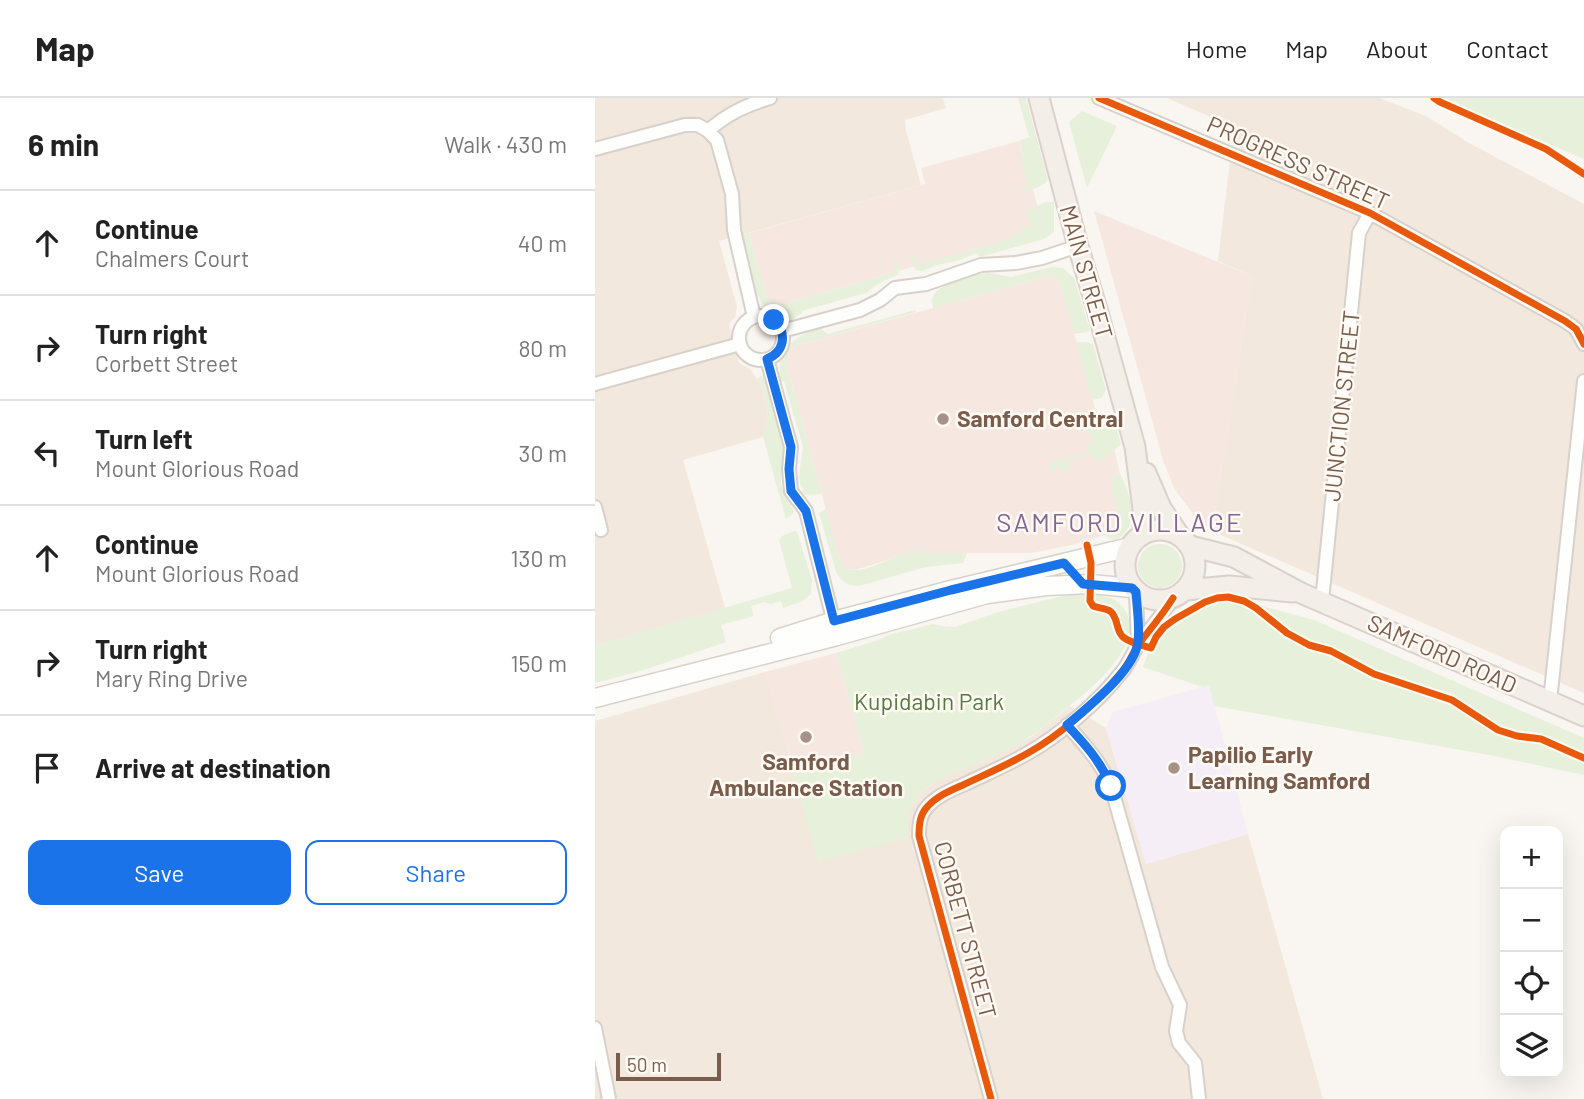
<!DOCTYPE html>
<meta charset="utf-8">
<style>
:root{--surface:#fff;--page:#f2f2f2;--text:#222;--muted:#767676;--line:#e0e0e0;--accent:#1a73e8}
body{margin:0;font-family:Barlow,sans-serif;background:var(--page);color:var(--text)}
.controls{position:absolute;right:21px;bottom:21px;display:grid;overflow:hidden;border-radius:14px;box-shadow:0 7px 28px #0002}
.controls button{width:63px;height:63px;display:grid;place-items:center;padding:0;border:0;border-bottom:2px solid var(--line);background:var(--surface);color:var(--text);font:35px sans-serif}
.scale{position:absolute;left:21px;bottom:18px;width:105px;box-sizing:border-box;padding-left:7px;border:4px solid #7a5c4d;border-top:0;font-size:19px;line-height:24px;white-space:nowrap;color:#7a5c4d;-webkit-text-stroke:5px #fffaf3;paint-order:stroke}
.stop{position:absolute;width:21px;height:21px;margin:-16px;border:5px solid #1a73e8;border-radius:50%;background:#fff}
.stop.end{background:#1a73e8;border-color:#fff;box-shadow:0 2px 7px #0008}
.list{margin:0;padding:0;list-style:none}
h2{display:flex;justify-content:space-between;align-items:center;height:91px;margin:0;padding:0 28px;font-size:30px}
h2 small{font-size:23px;font-weight:400;color:var(--muted)}
.list li{display:grid;grid-template-columns:46px 1fr auto;gap:21px;align-items:center;box-sizing:border-box;height:105px;padding:0 28px;border-top:2px solid var(--line)}
.list b{display:block;font-size:26px;white-space:nowrap}
.list p{margin:0;font-size:23px;white-space:nowrap;color:var(--muted)}
.list em{font-size:23px;font-style:normal;color:var(--muted)}
.actions{display:flex;gap:14px;padding:21px 28px}
.actions a{flex:1;padding:16px 0;border:2px solid var(--accent);border-radius:14px;text-align:center;font-size:24px;color:var(--accent)}
.actions .main{background:var(--accent);color:#fff}
.icon{flex:none;width:38px;height:38px;fill:none;stroke:currentColor;stroke-width:2;stroke-linecap:round;stroke-linejoin:round}
.map{position:relative;flex:none;width:989px;height:1001px;overflow:hidden}
header{display:flex;align-items:center;gap:42px;box-sizing:border-box;height:98px;padding:0 35px;background:var(--surface);border-bottom:2px solid var(--line)}
header strong{font-size:33px}
nav{display:flex;gap:38px;margin-inline-start:auto;font-size:24px}
main{display:flex}
aside{flex:1;background:var(--surface)}
.map>svg:first-child{display:block}
.residential{fill:#f2e8de}
.commercial{fill:#f6e8e1}
.education{fill:#f6eef6}
.green{fill:#e7f0db}
.lines{fill:none;stroke-linecap:round;stroke-linejoin:round}
.minor-casing{stroke:#d7d1cb;stroke-width:16}
.secondary-casing{stroke:#d9d2cb;stroke-width:21}
.primary-casing{stroke:#dad1cc;stroke-width:23}
.minor{stroke:#fefefd;stroke-width:12}
.secondary{stroke:#fefefd;stroke-width:18}
.primary{stroke:#f3eee8;stroke-width:19}
.cycleway-casing{stroke:#fffaf3;stroke-width:11}
.cycleway{stroke:#e8590c;stroke-width:7}
.route{stroke:#1a73e8;stroke-width:9}
.poi-dot{fill:#a69286;stroke:#fffaf3;stroke-width:2.5}
.labels{text-anchor:middle;stroke-width:5;stroke-linejoin:round;paint-order:stroke}
.street-label{font-size:23px;fill:#7a5c4d;stroke:#fffaf3}
.poi-label{font-size:23px;font-weight:bold;fill:#7a5c4d;stroke:#fffaf3;text-anchor:start}
.park-label{font-size:23px;fill:#537a41;stroke:#fffaf3}
.quarter-label{font-size:26px;letter-spacing:2px;fill:#846695;stroke:#fffaf3}
</style>
<header>
<strong>Map</strong>
<nav><a>Home</a><a>Map</a><a>About</a><a>Contact</a></nav>
</header>
<main>
<aside>
<h2>6 min<small>Walk · 430 m</small></h2>
<ul class="list">
<li><svg class="icon" aria-label="ahead" viewBox="0 0 24 24"><path d="M12 20V5M6 11l6-6 6 6"/></svg><div><b>Continue</b><p>Chalmers Court</p></div><em>40 m</em></li>
<li><svg class="icon" aria-label="right" viewBox="0 0 24 24"><path d="M7 20v-9h11M14 6l5 5-5 5"/></svg><div><b>Turn right</b><p>Corbett Street</p></div><em>80 m</em></li>
<li><svg class="icon" aria-label="left" viewBox="0 0 24 24"><path d="M17 20v-9H6M10 6l-5 5 5 5"/></svg><div><b>Turn left</b><p>Mount Glorious Road</p></div><em>30 m</em></li>
<li><svg class="icon" aria-label="ahead" viewBox="0 0 24 24"><path d="M12 20V5M6 11l6-6 6 6"/></svg><div><b>Continue</b><p>Mount Glorious Road</p></div><em>130 m</em></li>
<li><svg class="icon" aria-label="right" viewBox="0 0 24 24"><path d="M7 20v-9h11M14 6l5 5-5 5"/></svg><div><b>Turn right</b><p>Mary Ring Drive</p></div><em>150 m</em></li>
<li><svg class="icon" aria-label="arrive" viewBox="0 0 24 24"><path d="M6 21V4h12l-3 4 3 4H6"/></svg><div><b>Arrive at destination</b></div></li>
</ul>
<div class="actions"><a class="main">Save</a><a>Share</a></div>
</aside>
<div class="map">
<svg width="989" height="1001" viewBox="0 0 989 1001">
<rect width="100%" height="100%" fill="#f9f5f0"/>
<path class="residential" d="M 0,0 L 348,0 L 351,10 L 310,22 L 311,33 L 326,87 L 124,143 L 142,209 L 140,219 L 134,226 L 144,265 L 155,271 L 165,285 L 173,310 L 172,325 L 168,339 L 88,362 L 130,510 L 0,548 Z
M 572,0 L 784,0 L 831,18 L 874,45 L 989,106 L 989,595 L 617,433 L 657,178 L 623,163 L 639,29 Z
M 170,574 L 224,764 L 311,727 L 314,714 L 321,700 L 332,690 L 344,681 L 401,657 L 436,639 L 475,608 L 511,630 L 551,766 L 653,736 L 728,1001 L 0,1001 L 0,623 Z"/>
<path class="commercial" d="M 424,43 L 446,120 L 437,136 L 408,143 L 185,207 L 175,203 L 171,198 L 154,135 L 330,86 L 326,70 Z
M 499,113 L 657,178 L 617,433 L 600,418 L 580,392 L 568,362 Z
M 454,178 L 460,179 L 466,188 L 513,357 L 519,351 L 525,376 L 520,377 L 527,409 L 519,434 L 481,446 L 437,455 L 329,455 L 328,451 L 260,472 L 250,471 L 247,468 L 244,460 L 191,265 L 195,253 L 200,248 Z
M 241,555 L 269,655 L 198,675 L 170,574 Z"/>
<path class="education" d="M 614,587 L 653,736 L 551,766 L 511,630 L 518,614 Z"/>
<path class="green" d="M 423,0 L 431,0 L 453,82 C 444,91 436,92 424,93 L 423,92 L 433,88 L 425,60 L 429,59 L 424,43 L 434,39 Z
M 848,0 L 989,0 L 989,61 Z
M 487,13 L 522,28 L 492,90 L 474,24 Z
M 451,104 L 459,104 L 459,134 L 449,141 L 385,159 L 382,155 L 362,163 L 342,167 L 327,173 L 323,173 L 320,171 L 316,161 L 318,156 L 320,157 L 323,167 L 413,141 L 437,126 L 432,117 L 434,111 Z
M 154,135 L 171,198 L 175,203 L 185,207 L 300,174 L 299,162 L 303,166 L 305,173 L 302,177 L 283,186 L 271,195 L 210,212 L 197,222 C 170,220 162,199 155,176 C 152,163 148,150 144,137 Z
M 457,169 L 468,170 L 479,180 L 495,232 L 492,234 L 479,236 L 466,188 L 460,179 L 454,178 L 338,210 L 337,202 L 340,194 L 356,184 L 384,176 L 394,175 L 416,179 Z
M 320,212 L 321,214 L 200,248 L 195,253 L 191,265 L 225,390 L 227,393 L 238,390 C 229,396 216,399 206,395 L 209,391 L 205,386 L 204,378 L 208,349 L 189,283 L 185,284 C 182,250 194,242 224,230 L 233,236 Z
M 481,244 L 491,244 L 498,246 L 511,292 L 507,300 L 497,302 Z
M 168,277 L 188,344 C 191,359 183,375 187,390 C 190,399 197,406 199,415 L 191,421 L 168,339 L 172,325 L 173,310 L 165,285 L 162,281 Z
M 512,318 L 518,320 L 526,346 L 507,362 L 501,364 L 498,356 L 473,363 L 475,372 L 470,373 L 461,369 L 456,376 L 453,365 L 494,354 L 492,347 L 497,346 L 493,332 L 504,329 L 502,321 Z
M 525,376 C 535,396 547,429 520,442 L 512,439 L 509,436 L 510,433 C 535,420 512,398 518,378 Z
M 231,411 L 244,460 C 246,464 247,468 250,470 C 261,478 294,462 305,457 C 312,455 321,453 328,451 L 329,455 L 372,455 L 368,465 L 331,469 L 264,488 C 253,488 246,484 241,474 L 224,415 Z
M 199,433 L 202,434 L 217,482 L 216,496 L 208,503 L 188,510 L 186,503 L 176,506 L 169,504 L 156,508 L 159,518 L 126,527 L 131,544 L 49,572 L 0,585 L 0,548 L 197,490 L 184,443 L 187,438 Z
M543 468a22 22 0 1 1 44 0a22 22 0 1 1-44 0Z
M 476,496 C 494,496 519,494 530,512 C 553,548 489,597 464,616 C 454,624 445,633 434,639 C 415,652 393,661 372,670 C 359,675 345,680 333,689 C 316,702 310,719 313,740 L 223,764 L 198,675 L 269,655 L 241,555 L 284,542 L 293,537 L 338,526 L 346,528 L 360,529 L 403,514 Z
M 633,499 L 719,522 L 989,640 L 989,677 L 894,657 L 619,608 L 614,587 L 608,589 L 548,569 C 552,559 555,547 561,539 C 569,527 607,503 622,500 C 625,499 629,500 633,499 Z"/>
<g class="lines">
<g class="minor-casing">
<path id="minor" d="M 504,0 L 775,115 L 970,223 L 981,231 L 989,246
M 113,33 C 132,16 151,7 175,0
M 0,51 L 90,27 L 103,27 L 113,33 L 122,42 L 137,96 L 139,132 L 159,219
M144 240a22 22 0 1 1 44 0a22 22 0 1 1-44 0Z
M 187,233 L 265,212 L 285,202 L 300,190 L 331,186 L 386,167 L 421,165 L 447,160 L 483,148
M 172,261 L 196,349 L 194,371 L 196,393 L 211,413 L 240,529
M 0,286 L 145,246
M 0,409 L 6,432
M 541,494 L 543,546
M 727,503 L 764,135 L 775,115
M 955,603 L 989,283
M 472,627 C 489,646 506,664 516,688 L 567,869 L 585,907 L 581,933 L 584,945 L 600,965 L 604,1001
M 0,930 L 14,1001
M 396,1001 L 324,738 C 324,726 325,716 333,708 C 343,697 357,692 370,686 C 391,676 412,667 433,655 C 464,638 504,603 526,575 C 535,565 538,553 546,543 C 557,529 568,516 578,500"/>
</g>
<g class="secondary-casing">
<path id="secondary" d="M 185,540 L 239,523 L 356,492 L 535,449
M 0,600 L 242,538 L 392,496 L 451,488 L 496,486 L 537,490"/>
</g>
<g class="primary-casing">
<path id="primary" d="M 444,0 L 483,148 L 502,211 L 540,349 L 548,411 L 548,436
M 551,375 L 566,410 L 584,437
M530 467a35 35 0 1 1 70 0a35 35 0 1 1-70 0Z
M 595,448 L 639,459 L 706,495 L 989,618
M 591,492 L 634,488 L 698,494"/>
</g>
<use href="#minor" class="minor"/>
<use href="#secondary" class="secondary"/>
<use href="#primary" class="primary"/>
<g class="cycleway-casing">
<path id="cycleway" d="M 504,0 L 775,115 L 970,223 L 981,231 L 989,246
M 839,0 L 845,4 L 951,51 L 989,76
M 492,447 L 496,465 L 495,503 L 498,508 C 503,510 510,510 515,513 C 524,520 520,532 528,539 C 535,545 547,547 556,550 L 561,539 L 569,529 L 580,521 L 610,504 L 622,500 L 633,499 L 649,503 L 661,510 L 692,535 L 714,547 L 736,553 L 779,576 L 857,602 L 903,632 L 922,638 L 946,641 L 989,660
M 396,1001 L 324,738 C 324,726 325,716 333,708 C 343,697 357,692 370,686 C 391,676 412,667 433,655 C 464,638 504,603 526,575 C 535,565 538,553 546,543 C 557,529 568,516 578,500"/>
</g>
<use href="#cycleway" class="cycleway"/>
</g>
<g class="lines">
<path class="route" d="M 179,222 C 193,236 189,254 172,261 L 196,349 L 194,371 L 196,393 L 211,413 L 239,523 L 356,492 L 469,465 L 488,486 L 537,490 L 541,494 C 542,510 545,528 543,544 C 540,572 493,609 472,627 C 490,646 506,664 516,688"/>
</g>
<g class="poi-dot">
<circle cx="348" cy="321" r="7"/>
<circle cx="211" cy="639" r="7"/>
<circle cx="579" cy="670" r="7"/>
</g>
<g class="labels">
<g class="street-label">
<text transform="translate(703 65) rotate(24)" y="8">PROGRESS STREET</text>
<text transform="translate(491 174) rotate(74)" y="8">MAIN STREET</text>
<text transform="translate(747 308) rotate(-84)" y="8">JUNCTION STREET</text>
<text transform="translate(847 556) rotate(24)" y="8">SAMFORD ROAD</text>
<text transform="translate(370 832) rotate(75)" y="8">CORBETT STREET</text>
</g>
<g class="poi-label">
<text x="362" y="329">Samford Central</text>
<text x="593" y="665">Papilio Early<tspan x="593" dy="26">Learning Samford</tspan></text>
<text x="211" y="672" text-anchor="middle">Samford<tspan x="211" dy="26">Ambulance Station</tspan></text>
</g>
<g class="park-label">
<text x="334" y="612">Kupidabin Park</text>
</g>
<g class="quarter-label">
<text x="525" y="434">SAMFORD VILLAGE</text>
</g>
</g>
</svg>
<div class="controls">
<button>+</button>
<button>−</button>
<button><svg class="icon" aria-label="locate" viewBox="0 0 24 24"><circle cx="12" cy="12" r="6"/><path d="M12 2v4M12 18v4M2 12h4M18 12h4"/></svg></button>
<button><svg class="icon" aria-label="layers" viewBox="0 0 24 24"><path d="M12 4l9 5-9 5-9-5zM3 14l9 5 9-5"/></svg></button>
</div>
<div class="scale">50 m</div>
<div class="stop" style="left:516px;top:688px"></div>
<div class="stop end" style="left:179px;top:222px"></div>
</div>
</main>
